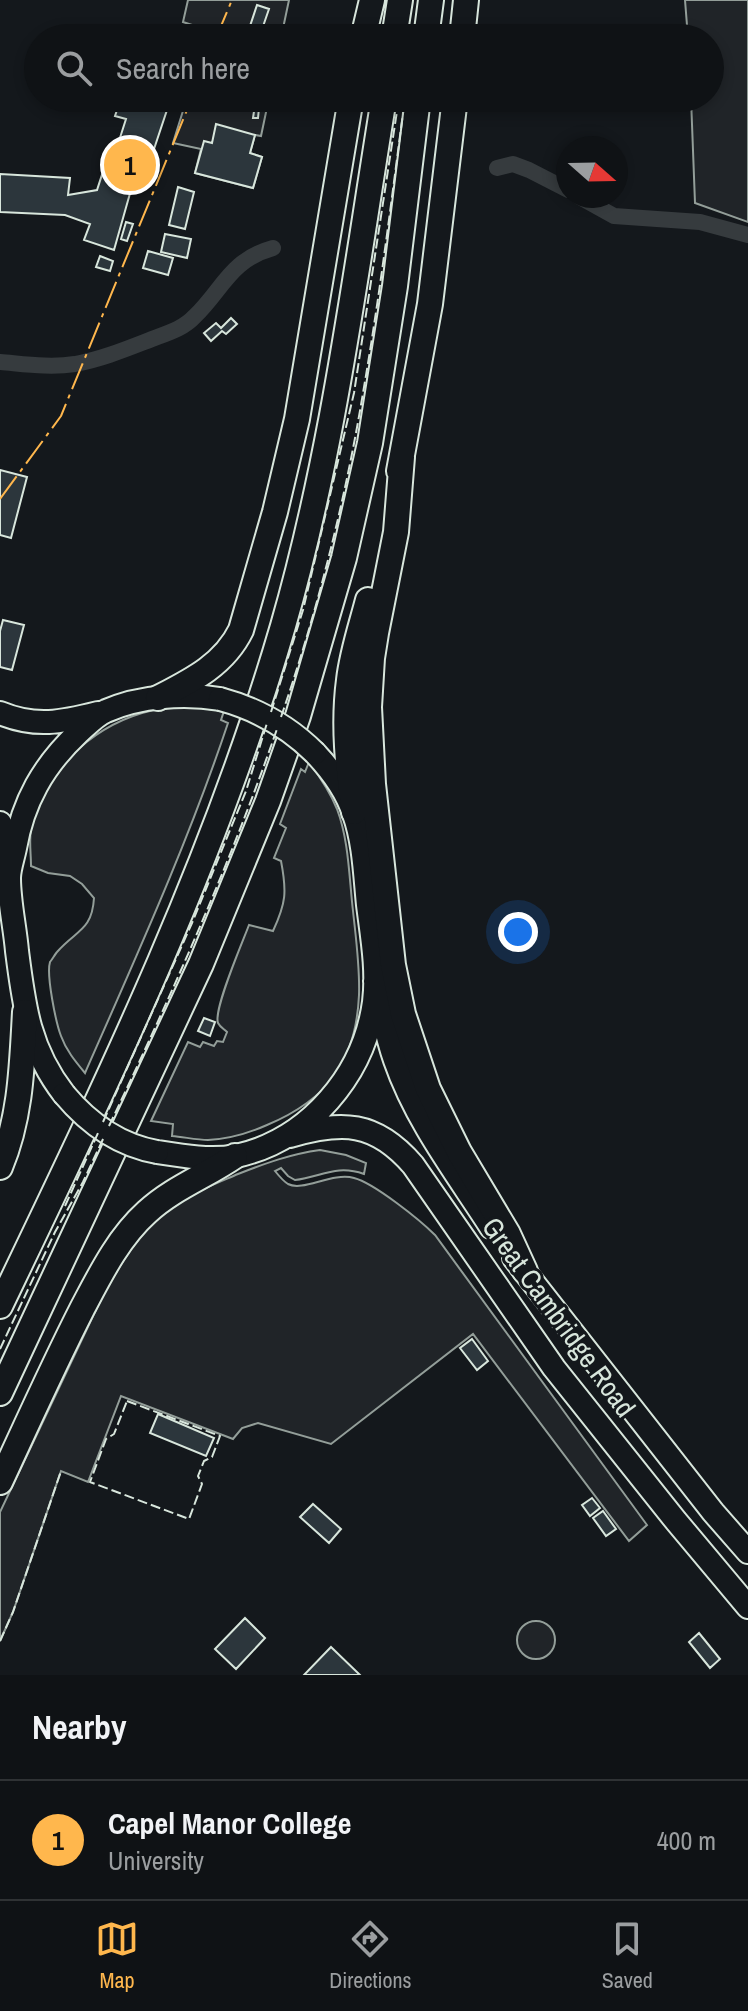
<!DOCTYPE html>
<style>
:root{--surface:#0f1215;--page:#181b1e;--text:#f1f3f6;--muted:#9b9ea0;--line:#2f3234;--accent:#ffb74d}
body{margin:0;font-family:"Archivo Narrow",sans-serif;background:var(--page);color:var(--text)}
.compass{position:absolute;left:556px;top:136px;width:72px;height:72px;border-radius:50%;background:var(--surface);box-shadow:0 4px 12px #0003;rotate:110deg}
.you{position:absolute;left:518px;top:932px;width:28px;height:28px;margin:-20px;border:6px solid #fff;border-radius:50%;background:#1a73e8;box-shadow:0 0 0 12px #1a73e833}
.badge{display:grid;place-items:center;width:52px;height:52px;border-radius:50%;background:var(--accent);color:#111;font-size:26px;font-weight:700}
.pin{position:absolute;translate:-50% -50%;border:4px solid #fff;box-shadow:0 2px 8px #0006}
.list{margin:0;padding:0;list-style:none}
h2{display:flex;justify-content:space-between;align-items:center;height:104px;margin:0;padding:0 32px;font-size:34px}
h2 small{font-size:26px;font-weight:400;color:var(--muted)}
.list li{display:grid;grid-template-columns:52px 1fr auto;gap:24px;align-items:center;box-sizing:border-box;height:120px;padding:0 32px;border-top:2px solid var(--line)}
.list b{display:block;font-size:30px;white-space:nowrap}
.list p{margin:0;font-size:26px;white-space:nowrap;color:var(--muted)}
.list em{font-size:26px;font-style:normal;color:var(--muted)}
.icon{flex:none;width:44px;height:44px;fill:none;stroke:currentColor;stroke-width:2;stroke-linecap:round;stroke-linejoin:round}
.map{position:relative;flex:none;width:748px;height:1675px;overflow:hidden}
.search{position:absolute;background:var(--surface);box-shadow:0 4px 12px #0003;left:24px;right:24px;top:24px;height:88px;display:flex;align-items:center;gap:20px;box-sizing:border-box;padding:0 28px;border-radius:44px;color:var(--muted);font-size:30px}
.sheet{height:224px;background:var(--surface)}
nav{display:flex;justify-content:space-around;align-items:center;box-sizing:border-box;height:112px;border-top:2px solid var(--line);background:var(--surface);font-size:22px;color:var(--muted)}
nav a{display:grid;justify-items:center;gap:4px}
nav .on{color:var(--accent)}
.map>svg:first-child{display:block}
.green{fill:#202428;stroke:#939e99;stroke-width:2}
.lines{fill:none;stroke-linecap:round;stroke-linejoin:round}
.canal{stroke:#363b3e;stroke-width:16}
.building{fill:#2c363c;stroke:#d8e6dc;stroke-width:2}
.trunk-casing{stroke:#d8e6dc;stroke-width:26}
.motorway-casing{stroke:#d8e6dc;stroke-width:28}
.trunk{stroke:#14181c;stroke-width:22}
.motorway{stroke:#14181c;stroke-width:24}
.trunk-bridge-casing{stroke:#d8e6dc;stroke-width:26;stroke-linecap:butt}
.trunk-bridge{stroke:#14181c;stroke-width:22}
.fence{stroke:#d8e6dc;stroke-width:2;stroke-dasharray:10 4;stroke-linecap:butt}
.power{stroke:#ffb74d;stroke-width:2;stroke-dasharray:28 6 4 6;stroke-linecap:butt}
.labels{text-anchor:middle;stroke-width:6;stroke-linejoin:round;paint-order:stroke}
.street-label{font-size:28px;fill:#d8e6dc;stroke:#14181c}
</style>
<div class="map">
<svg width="748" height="1675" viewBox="0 0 748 1675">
<rect width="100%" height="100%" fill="#14181c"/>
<path class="green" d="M 188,0 L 289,0 L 281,38 L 189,38 L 192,25 L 183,22 Z
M 685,0 L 748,0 L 748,222 L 695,203 L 691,98 L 710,98 L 710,38 L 688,38 Z
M 187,98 L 269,98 L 261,136 L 255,135 L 250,153 L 262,157 L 253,188 L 195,173 L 201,149 L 173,143 Z
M 192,707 L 224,711 L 221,720 L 228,723 C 188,843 136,957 85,1073 C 75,1061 66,1050 61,1036 C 56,1023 46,975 50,962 C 51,961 56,953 57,952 C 76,930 92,931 94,898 L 82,884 L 70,876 L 48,873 L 31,866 C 31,854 29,841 31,829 C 39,774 92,728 142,713 C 159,708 175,707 192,707 Z
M 309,762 C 320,777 330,792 337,809 C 349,841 349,877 353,911 C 356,939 360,967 359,995 C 356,1062 327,1100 267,1125 C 249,1133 228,1139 208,1140 C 197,1140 184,1137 172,1136 L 173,1124 L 151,1121 L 188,1042 L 200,1047 L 203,1042 L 214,1046 L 217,1041 L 223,1042 L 227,1032 C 224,1029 220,1027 218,1023 C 213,1010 243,941 249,925 L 273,931 C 286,903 287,892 281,861 L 274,858 L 286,828 L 280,824 L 301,769 L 305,772 Z
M 320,1150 L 346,1155 L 366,1163 L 364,1174 C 336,1164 321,1177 295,1180 L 288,1176 L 281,1168 L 275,1171 C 279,1176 283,1181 288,1184 C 303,1192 332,1172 354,1178 C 374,1183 420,1220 435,1235 L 647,1525 L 629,1541 L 473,1334 L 331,1444 L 258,1423 L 242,1428 L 233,1439 L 121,1396 L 88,1482 L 61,1471 L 13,1612 L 0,1641 L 0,1512 L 104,1293 C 123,1260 144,1224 177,1203 C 196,1191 217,1183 238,1174 C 266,1163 291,1154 320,1150 Z
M517 1640a19 19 0 1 1 38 0a19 19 0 1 1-38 0Z"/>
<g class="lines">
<path class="canal" d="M 497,168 L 513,164 L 529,170 L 568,190
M 578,196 L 614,216 L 700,222 L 748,235
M 0,362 C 24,364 50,368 75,364 C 102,359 126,349 152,339 C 168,333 183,329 195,316 C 223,289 230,260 273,248"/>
</g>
<path class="building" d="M 257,5 L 269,9 L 259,38 L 246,38 Z
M 118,27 L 133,30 L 131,38 L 115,38 Z
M 121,98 L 171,98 L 152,155 L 118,144 L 126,119 L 115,116 Z
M 226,98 L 238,98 L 237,101 L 235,100 L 233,106 L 225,104 Z
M 256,98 L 260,98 L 258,118 L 253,118 Z
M 216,124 L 255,135 L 250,153 L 262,157 L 253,188 L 195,173 L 204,141 L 212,143 Z
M 110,150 L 140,158 L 114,250 L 84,240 L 90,224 L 65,215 L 0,212 L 0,174 L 70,178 L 68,195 L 97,190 Z
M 178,187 L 194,192 L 185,229 L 169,225 Z
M 126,222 L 133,224 L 127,241 L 121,239 Z
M 165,234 L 191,239 L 187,258 L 161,252 Z
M 148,251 L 173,258 L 168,275 L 143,268 Z
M 100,256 L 113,261 L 110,271 L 96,267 Z
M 231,318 L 237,324 L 226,334 L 222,331 L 211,341 L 204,333 L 216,323 L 221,328 Z
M 0,470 L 27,477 L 11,538 L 0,535 Z
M 3,620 L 24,625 L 12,670 L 0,667 L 0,631 Z
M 204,1018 L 215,1022 L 210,1036 L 198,1031 Z
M 472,1339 L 488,1361 L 477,1370 L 460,1348 Z
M 158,1414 L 214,1438 L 206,1456 L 150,1433 Z
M 592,1498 L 600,1508 L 590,1516 L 582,1505 Z
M 313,1504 L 341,1529 L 329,1543 L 300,1517 Z
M 603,1511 L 616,1529 L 606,1536 L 593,1518 Z
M 245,1618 L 265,1638 L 236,1669 L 215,1649 Z
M 699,1633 L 720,1659 L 710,1668 L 689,1642 Z
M 331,1647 L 360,1675 L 304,1675 Z"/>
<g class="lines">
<g class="trunk-casing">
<path id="trunk" d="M 0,713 C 36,728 62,722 98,713
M 0,823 L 6,860
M 375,981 C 381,1008 386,1035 395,1060 C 416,1121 457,1174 491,1227
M 64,1094 C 29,1049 24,1006 17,951 C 15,927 9,902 9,878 C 9,869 13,858 15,848 C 23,802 43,766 78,733 C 86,726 96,715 106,711 C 140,696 184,693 220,699
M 290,1136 C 342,1121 375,1121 413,1165 L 554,1368 L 676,1521 L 748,1607
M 157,1152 C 182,1156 211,1161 236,1156 C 309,1140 364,1075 374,1002 C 378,970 372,937 368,905 C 365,875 364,842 354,814 C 347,792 331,770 315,753
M 514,1258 L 713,1512 L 748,1552"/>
</g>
<g class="motorway-casing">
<path id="motorway" d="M 363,38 L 372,0
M 394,38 L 400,0
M 426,38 L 431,0
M 462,38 L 466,0
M 402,457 L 396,532 L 376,633 L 372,658 L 369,707 L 373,784 L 393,965 L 403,1014 L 428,1089 L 459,1152 L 508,1234 L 525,1271
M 399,471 L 430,304 L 455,98
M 158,698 C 191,681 224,665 241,630 L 275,512 L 297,419 L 351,98
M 354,812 C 348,768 343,725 349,680 C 352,653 361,627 368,600
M 0,1167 C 21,1117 22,1065 25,1012
M 0,1306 C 106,1085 214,863 283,626 C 333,453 355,275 384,98
M 0,1393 L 201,964 L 268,801 L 298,716 L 344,558 L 370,443 L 395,286 L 418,98
M 0,1482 C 27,1424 53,1366 82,1309 C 100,1275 118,1238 147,1212 C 173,1188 206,1176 235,1156"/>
</g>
<use href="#trunk" class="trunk"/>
<use href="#motorway" class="motorway"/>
<g class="trunk-bridge-casing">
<path id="trunk-bridge" d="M 220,699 C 257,709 288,726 315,753
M 64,1094 C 89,1124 118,1145 157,1152"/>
</g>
<use href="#trunk-bridge" class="trunk-bridge"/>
<path class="fence" d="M 271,712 L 303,610 L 354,393 L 399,98
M 281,717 C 317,613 345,502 363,393 C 380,295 392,196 405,98
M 103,1122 L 192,923 L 246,791 L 267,723
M 109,1126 C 171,996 230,865 277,729
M 65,1206 L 98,1133
M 0,1349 L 55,1232 L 83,1182 L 104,1137
M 127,1401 L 220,1436 L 212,1457 L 204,1461 L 198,1476 L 202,1484 L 189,1519 L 90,1482 L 106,1439 L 114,1434 Z
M 0,1641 L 13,1612 L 61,1471"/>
<path class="power" d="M 216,38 L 232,0
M 0,499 L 61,416 L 192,98"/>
</g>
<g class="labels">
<g class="street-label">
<text transform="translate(559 1317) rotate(54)" y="10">Great Cambridge Road</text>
</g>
</g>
</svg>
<svg class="compass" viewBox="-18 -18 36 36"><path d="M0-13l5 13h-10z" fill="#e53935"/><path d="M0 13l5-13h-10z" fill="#9b9ea0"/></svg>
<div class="you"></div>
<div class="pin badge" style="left:130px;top:165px">1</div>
<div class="search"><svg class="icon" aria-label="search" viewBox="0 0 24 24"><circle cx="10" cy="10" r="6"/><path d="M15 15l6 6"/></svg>Search here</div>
</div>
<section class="sheet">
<h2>Nearby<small></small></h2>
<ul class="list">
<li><span class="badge">1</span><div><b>Capel Manor College</b><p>University</p></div><em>400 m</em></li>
</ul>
</section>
<nav>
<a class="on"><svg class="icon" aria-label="map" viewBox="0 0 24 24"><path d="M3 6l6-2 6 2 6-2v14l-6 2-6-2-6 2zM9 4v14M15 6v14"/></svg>Map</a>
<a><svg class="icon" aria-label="directions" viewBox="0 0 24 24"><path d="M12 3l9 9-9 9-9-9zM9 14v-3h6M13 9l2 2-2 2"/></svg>Directions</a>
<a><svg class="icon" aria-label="saved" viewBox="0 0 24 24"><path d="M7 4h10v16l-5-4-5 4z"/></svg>Saved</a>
</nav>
